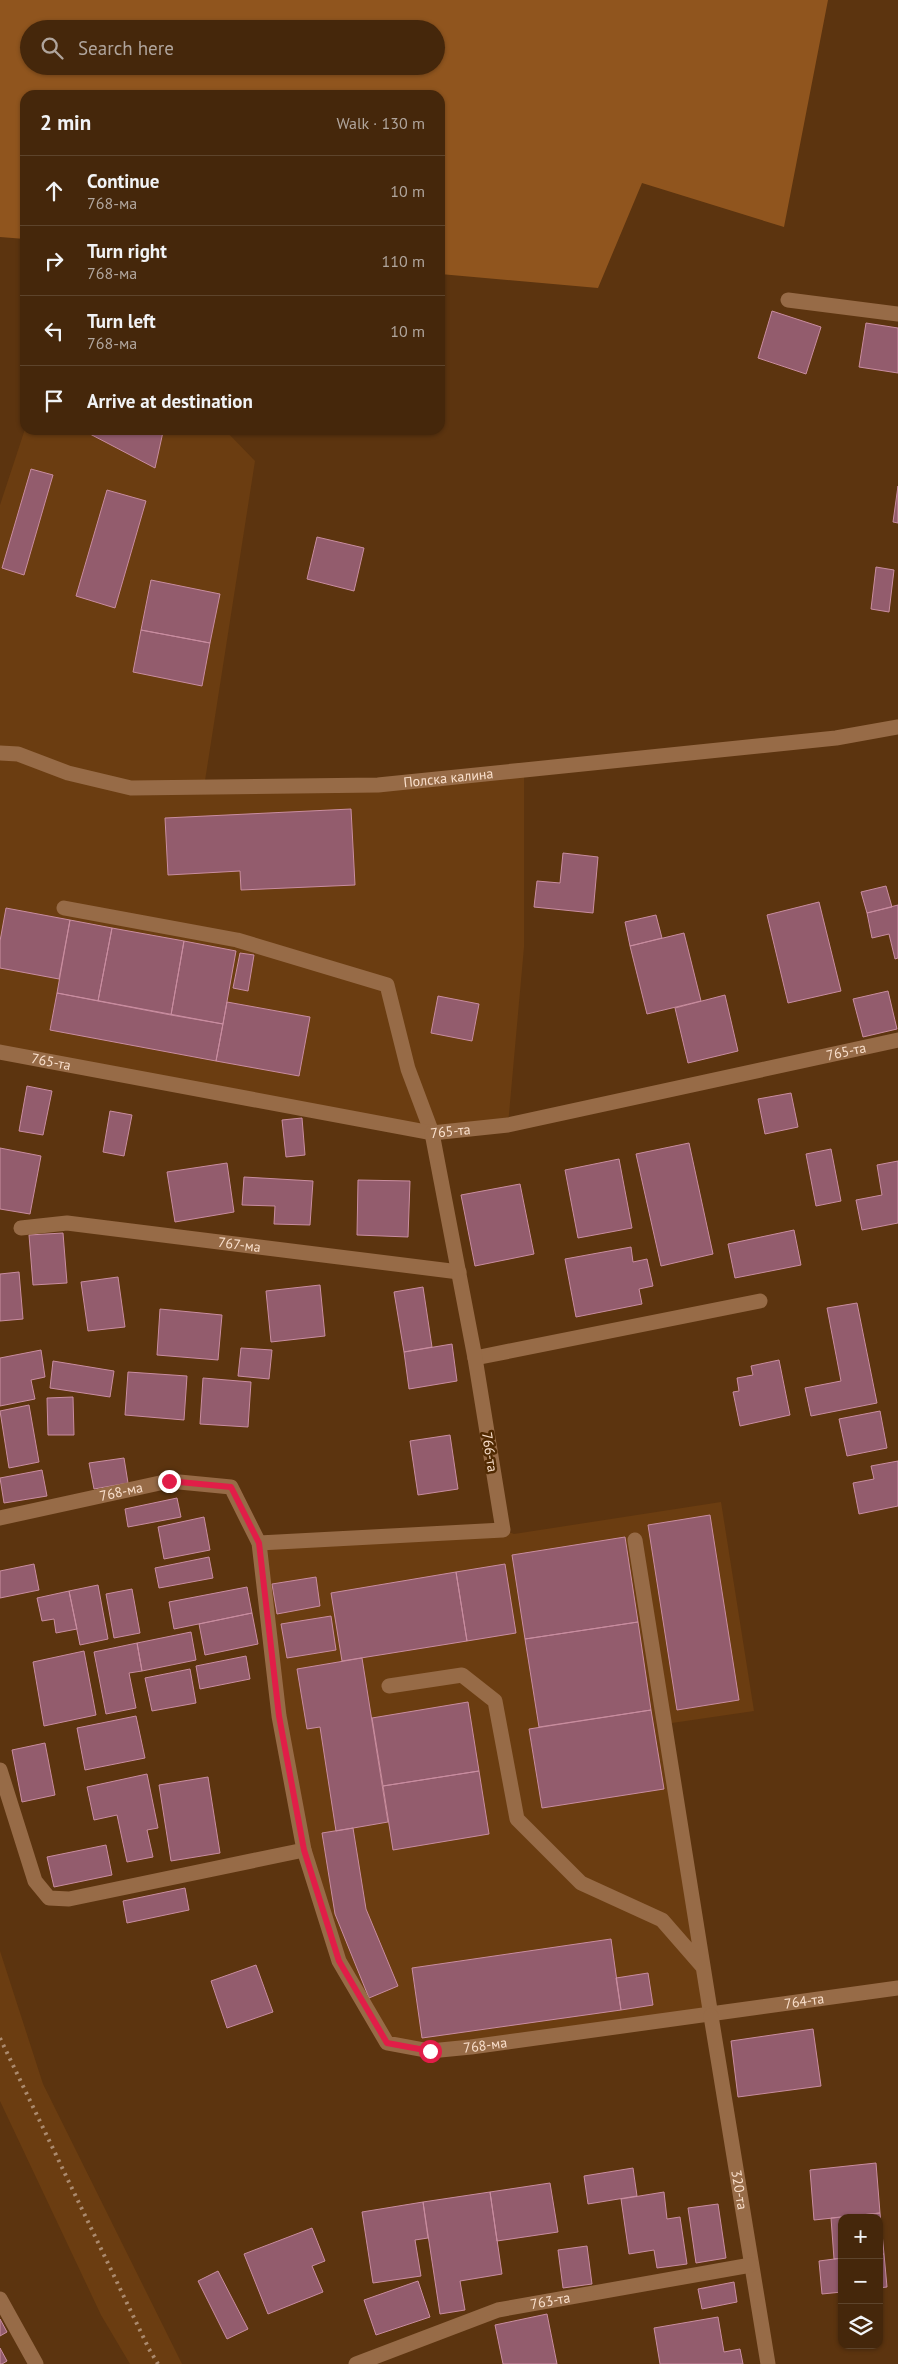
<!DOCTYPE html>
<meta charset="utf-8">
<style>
:root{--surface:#45270b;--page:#4f3319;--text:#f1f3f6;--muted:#b0a59d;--line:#5d442c}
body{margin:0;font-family:"PT Sans",sans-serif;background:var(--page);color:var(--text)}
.controls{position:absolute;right:15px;bottom:15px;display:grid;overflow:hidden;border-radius:10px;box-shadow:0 1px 4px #0004}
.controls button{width:45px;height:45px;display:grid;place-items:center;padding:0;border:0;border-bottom:1px solid var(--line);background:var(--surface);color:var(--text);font:25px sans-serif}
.stop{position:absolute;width:15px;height:15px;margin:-11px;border:4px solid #e11d48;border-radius:50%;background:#fff}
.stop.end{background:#e11d48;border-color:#fff;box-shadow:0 1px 5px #0008}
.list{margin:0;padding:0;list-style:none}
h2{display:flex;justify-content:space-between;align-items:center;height:65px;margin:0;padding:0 20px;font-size:21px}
h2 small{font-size:16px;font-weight:400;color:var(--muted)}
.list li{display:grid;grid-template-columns:32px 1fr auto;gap:15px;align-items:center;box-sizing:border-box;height:70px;padding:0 20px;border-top:1px solid var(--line)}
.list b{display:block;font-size:19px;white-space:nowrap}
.list p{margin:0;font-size:16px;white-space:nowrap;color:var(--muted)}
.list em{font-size:16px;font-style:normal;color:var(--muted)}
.icon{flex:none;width:28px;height:28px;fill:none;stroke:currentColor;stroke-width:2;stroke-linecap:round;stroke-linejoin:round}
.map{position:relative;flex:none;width:898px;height:2364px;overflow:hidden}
.search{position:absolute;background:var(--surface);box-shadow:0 1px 4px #0004;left:20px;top:20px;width:425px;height:55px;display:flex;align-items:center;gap:12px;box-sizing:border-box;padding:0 18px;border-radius:28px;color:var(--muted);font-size:19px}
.panel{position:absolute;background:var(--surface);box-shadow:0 1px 4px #0004;left:20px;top:90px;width:425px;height:345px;border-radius:15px}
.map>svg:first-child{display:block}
.built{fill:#6b3d11}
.green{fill:#90551e;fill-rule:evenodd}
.building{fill:#935c6d;stroke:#c98da0}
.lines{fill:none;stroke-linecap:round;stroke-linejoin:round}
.lane{stroke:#976b47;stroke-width:15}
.street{stroke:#976b47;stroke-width:15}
.rail{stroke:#ab8a6e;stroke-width:4;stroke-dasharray:2.5 5;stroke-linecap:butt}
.route{stroke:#e11d48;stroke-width:6}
.labels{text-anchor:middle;stroke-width:5;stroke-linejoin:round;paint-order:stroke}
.street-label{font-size:14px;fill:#f9dfcc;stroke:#512a02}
</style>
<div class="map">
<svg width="898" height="2364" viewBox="0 0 898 2364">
<rect width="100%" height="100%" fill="#5c340f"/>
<path class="built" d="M 25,429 L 225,430 L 255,461 L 204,787 L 524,772 L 524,947 L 508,1125 L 432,1133 L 0,1052 L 0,505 Z
M 721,1502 L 754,1711 L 665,1724 L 711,2016 L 471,2047 L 387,2043 L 339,1961 L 304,1850 L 259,1543 L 503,1530 L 514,1534 Z
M 0,1951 L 43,2084 L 182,2364 L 130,2364 L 101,2315 L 0,2101 Z"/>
<path class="green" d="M 0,0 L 828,0 L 784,227 L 642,183 L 598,288 L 440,274 L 440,95 L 25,95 L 25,239 L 0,237 ZM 29,29 L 436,29 L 436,66 L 29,66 Z"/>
<path class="building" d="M 772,311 L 821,327 L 806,374 L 758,358 Z
M 866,323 L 898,328 L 898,373 L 859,367 Z
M 92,430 L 163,432 L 155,468 L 90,434 Z
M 31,469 L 53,475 L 24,575 L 2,568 Z
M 898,486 L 898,523 L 893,522 Z
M 107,490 L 146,501 L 115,608 L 76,596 Z
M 317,537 L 364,548 L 354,591 L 307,579 Z
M 876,567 L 894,570 L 889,612 L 871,609 Z
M 151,580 L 220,594 L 210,643 L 141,630 Z
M 141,630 L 210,643 L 202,686 L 133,672 Z
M 351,809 L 355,885 L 241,890 L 240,871 L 168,875 L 165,818 Z
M 563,853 L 598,857 L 593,913 L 534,907 L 537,881 L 560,883 Z
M 886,886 L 892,907 L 867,913 L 861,892 Z
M 819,902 L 841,991 L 788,1003 L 767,915 Z
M 898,905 L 898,958 L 895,959 L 889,934 L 872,938 L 867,913 Z
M 6,908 L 70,920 L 59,979 L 0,968 L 0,941 Z
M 656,915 L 662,938 L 630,946 L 625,922 Z
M 70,920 L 112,928 L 98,1001 L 57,993 Z
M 112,928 L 184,941 L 171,1015 L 98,1001 Z
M 684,933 L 701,1001 L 647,1014 L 630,946 Z
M 184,941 L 236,951 L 223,1024 L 171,1015 Z
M 240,953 L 254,955 L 248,991 L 233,988 Z
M 888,991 L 897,1029 L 863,1037 L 853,999 Z
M 57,993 L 223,1024 L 216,1061 L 50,1030 Z
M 725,995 L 738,1051 L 688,1063 L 675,1008 Z
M 438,996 L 479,1004 L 472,1041 L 431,1033 Z
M 227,1002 L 310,1017 L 299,1076 L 216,1061 Z
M 27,1086 L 52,1091 L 43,1135 L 19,1131 Z
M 791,1093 L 798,1127 L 765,1134 L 758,1099 Z
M 110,1111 L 132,1115 L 124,1156 L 103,1152 Z
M 302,1118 L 305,1155 L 286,1157 L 282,1120 Z
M 689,1143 L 713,1254 L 661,1266 L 636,1154 Z
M 0,1148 L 41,1156 L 30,1214 L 0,1209 Z
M 831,1149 L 841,1201 L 816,1206 L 806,1154 Z
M 619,1159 L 632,1228 L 578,1238 L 565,1170 Z
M 898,1161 L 898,1223 L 862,1230 L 856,1200 L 882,1195 L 877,1165 Z
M 227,1163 L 234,1212 L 175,1222 L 167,1172 Z
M 244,1177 L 313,1181 L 310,1225 L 274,1224 L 275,1206 L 242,1205 Z
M 358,1180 L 410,1181 L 408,1237 L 357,1235 Z
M 520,1184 L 534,1254 L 475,1266 L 461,1195 Z
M 794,1230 L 801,1265 L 735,1278 L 728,1244 Z
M 63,1233 L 67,1283 L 33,1285 L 29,1235 Z
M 631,1247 L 633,1262 L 647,1259 L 653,1286 L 639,1289 L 642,1304 L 576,1317 L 565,1259 Z
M 19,1272 L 23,1319 L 0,1321 L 0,1274 Z
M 118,1277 L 125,1327 L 88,1331 L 81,1282 Z
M 320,1285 L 325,1336 L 271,1342 L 266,1291 Z
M 423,1287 L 432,1347 L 404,1352 L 394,1292 Z
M 857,1303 L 877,1403 L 811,1416 L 805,1388 L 841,1381 L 827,1308 Z
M 160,1309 L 222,1315 L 218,1360 L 157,1355 Z
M 452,1344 L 457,1381 L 409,1389 L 404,1352 Z
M 241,1348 L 272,1350 L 269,1379 L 238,1376 Z
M 41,1350 L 45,1377 L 31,1380 L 35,1399 L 0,1406 L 0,1358 Z
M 779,1360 L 790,1415 L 740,1426 L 733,1392 L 739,1391 L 737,1378 L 753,1375 L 751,1366 Z
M 53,1361 L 114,1371 L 110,1397 L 50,1388 Z
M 128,1372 L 187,1376 L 184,1420 L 125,1415 Z
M 203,1378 L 251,1382 L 248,1427 L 200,1424 Z
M 73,1397 L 74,1435 L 48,1435 L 47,1398 Z
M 29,1405 L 39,1462 L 9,1468 L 0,1411 Z
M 880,1411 L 887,1448 L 847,1456 L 839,1419 Z
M 450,1435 L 458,1489 L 418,1495 L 410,1441 Z
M 124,1458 L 128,1483 L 94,1489 L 89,1463 Z
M 898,1461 L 898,1506 L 859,1514 L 853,1483 L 874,1479 L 871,1466 Z
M 42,1470 L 47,1496 L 4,1503 L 0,1478 Z
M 177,1498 L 181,1517 L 128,1527 L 125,1509 Z
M 710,1515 L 739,1700 L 677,1710 L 648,1525 Z
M 204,1517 L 210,1550 L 164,1559 L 158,1527 Z
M 625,1537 L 638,1622 L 525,1639 L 512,1555 Z
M 209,1557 L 213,1578 L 159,1588 L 155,1568 Z
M 34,1564 L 39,1590 L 0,1598 L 0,1571 Z
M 505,1564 L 516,1633 L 467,1641 L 456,1572 Z
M 456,1572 L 467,1641 L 342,1661 L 331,1593 Z
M 316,1577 L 320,1606 L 277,1614 L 272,1584 Z
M 98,1585 L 108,1639 L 80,1645 L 69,1591 Z
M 247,1587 L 252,1613 L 174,1629 L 169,1602 Z
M 132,1589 L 140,1633 L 114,1638 L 106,1594 Z
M 69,1591 L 77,1629 L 56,1633 L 54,1619 L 42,1621 L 37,1598 Z
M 252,1613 L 258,1644 L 205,1655 L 199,1624 Z
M 331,1616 L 336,1650 L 287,1658 L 281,1624 Z
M 638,1622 L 651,1710 L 539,1727 L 525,1639 Z
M 191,1632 L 196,1660 L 142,1671 L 137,1643 Z
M 137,1643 L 142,1671 L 129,1673 L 136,1708 L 106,1714 L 94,1652 Z
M 84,1651 L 96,1715 L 44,1726 L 33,1662 Z
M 246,1656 L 250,1679 L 200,1689 L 196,1666 Z
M 362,1658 L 388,1822 L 336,1831 L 320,1727 L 307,1729 L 297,1669 Z
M 190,1669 L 196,1703 L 152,1711 L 145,1678 Z
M 468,1702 L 479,1771 L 383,1786 L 372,1718 Z
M 651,1710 L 664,1789 L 542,1808 L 529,1729 Z
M 136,1716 L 145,1758 L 85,1770 L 77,1728 Z
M 45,1743 L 55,1795 L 22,1802 L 12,1750 Z
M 479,1771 L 489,1834 L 393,1850 L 383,1786 Z
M 147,1774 L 158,1828 L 147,1830 L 153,1857 L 127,1862 L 117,1815 L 94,1820 L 87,1787 Z
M 208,1777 L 220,1853 L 171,1861 L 159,1785 Z
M 353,1828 L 366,1909 L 398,1986 L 369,1998 L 335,1914 L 322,1833 Z
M 106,1845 L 112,1875 L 54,1887 L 47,1857 Z
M 185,1888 L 189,1910 L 127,1923 L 123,1901 Z
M 611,1939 L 621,2010 L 422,2038 L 412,1968 Z
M 256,1965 L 273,2012 L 227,2028 L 211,1981 Z
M 648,1973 L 653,2005 L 621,2010 L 616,1978 Z
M 813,2029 L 821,2086 L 738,2097 L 731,2041 Z
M 876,2163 L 880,2213 L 814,2220 L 810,2170 Z
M 633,2168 L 637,2196 L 588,2204 L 584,2176 Z
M 550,2183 L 558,2232 L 497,2241 L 490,2192 Z
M 490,2192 L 502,2274 L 460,2281 L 465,2310 L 440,2314 L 423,2202 Z
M 664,2192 L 667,2219 L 680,2217 L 687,2264 L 657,2268 L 654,2250 L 629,2254 L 621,2199 Z
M 423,2202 L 428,2238 L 415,2240 L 421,2276 L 373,2283 L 362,2212 Z
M 718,2204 L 726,2258 L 696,2263 L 688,2208 Z
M 880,2213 L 884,2254 L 879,2254 L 879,2218 L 842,2218 L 842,2258 L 834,2259 L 831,2218 Z
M 312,2228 L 325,2261 L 312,2266 L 323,2292 L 268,2314 L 244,2254 Z
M 587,2246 L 592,2284 L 563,2288 L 558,2250 Z
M 879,2254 L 884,2254 L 887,2287 L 879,2288 Z
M 842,2258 L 842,2292 L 822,2294 L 819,2261 Z
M 218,2271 L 248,2329 L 227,2339 L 198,2281 Z
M 418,2281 L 430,2317 L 376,2335 L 364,2300 Z
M 734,2282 L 737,2302 L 702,2309 L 698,2289 Z
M 547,2314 L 557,2364 L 503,2364 L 495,2325 Z
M 718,2317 L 724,2352 L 740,2349 L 743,2364 L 660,2364 L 654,2328 Z
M 0,2319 L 7,2332 L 0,2336 Z
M 0,2348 L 7,2361 L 2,2364 L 0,2364 Z"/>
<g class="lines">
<path class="lane" d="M 788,300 L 898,314
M 64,908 L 237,940 L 387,985 L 408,1069 L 432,1133
M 635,1540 L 711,2016
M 389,1686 L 462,1675 L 495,1701 L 517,1819 L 581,1883 L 662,1920 L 703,1967"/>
<g class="street">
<path id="s1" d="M 0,753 L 18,754 L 68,773 L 131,788 L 378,785 L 836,738 L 898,727"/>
<path id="s2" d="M 0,1052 L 432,1133 L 508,1125 L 898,1040"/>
<path id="s3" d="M 21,1228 L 67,1223 L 459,1272"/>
<path d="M 475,1358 L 760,1301"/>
<path id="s4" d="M 0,1518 L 169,1481 L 231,1487 L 259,1543 L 279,1716 L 304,1850 L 339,1961 L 387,2043 L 430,2051 L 471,2047 L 898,1988"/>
<path d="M 259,1543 L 503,1530 L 475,1358 L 432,1133"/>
<path d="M 0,1770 L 35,1881 L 49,1898 L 69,1899 L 304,1850"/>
<path id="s5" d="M 711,2016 L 768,2364"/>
<path d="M 0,2299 L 36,2364"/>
<path id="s6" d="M 356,2364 L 498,2310 L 751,2265"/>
</g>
<path class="rail" d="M 0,2038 L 149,2349 L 158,2364"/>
</g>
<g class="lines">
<path class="route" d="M 169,1481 L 231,1487 L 259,1543 L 279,1716 L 304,1850 L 339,1961 L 387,2043 L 430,2051"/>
</g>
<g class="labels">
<g class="street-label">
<text dy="5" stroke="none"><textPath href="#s1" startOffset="454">Полска калина</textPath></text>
<text dy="5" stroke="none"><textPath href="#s2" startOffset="862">765-та</textPath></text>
<text dy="5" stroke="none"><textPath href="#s2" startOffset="52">765-та</textPath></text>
<text dy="5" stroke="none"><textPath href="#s2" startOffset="458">765-та</textPath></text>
<text dy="5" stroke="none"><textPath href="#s3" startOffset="220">767-ма</textPath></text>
<text transform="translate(490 1452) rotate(81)" y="5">766-та</text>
<text dy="5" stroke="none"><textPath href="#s4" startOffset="124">768-ма</textPath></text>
<text dy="5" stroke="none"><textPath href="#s4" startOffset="1241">764-та</textPath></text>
<text dy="5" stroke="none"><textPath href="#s4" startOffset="919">768-ма</textPath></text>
<text dy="5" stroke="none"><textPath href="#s5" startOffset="176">320-та</textPath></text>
<text dy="5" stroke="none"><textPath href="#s6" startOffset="205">763-та</textPath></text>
</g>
</g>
</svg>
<div class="controls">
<button>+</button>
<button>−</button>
<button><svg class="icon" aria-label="layers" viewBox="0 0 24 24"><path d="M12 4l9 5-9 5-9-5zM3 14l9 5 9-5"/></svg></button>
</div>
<div class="stop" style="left:430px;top:2051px"></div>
<div class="stop end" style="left:169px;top:1481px"></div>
<div class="search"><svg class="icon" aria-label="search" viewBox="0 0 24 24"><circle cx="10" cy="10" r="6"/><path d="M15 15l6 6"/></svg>Search here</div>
<section class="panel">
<h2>2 min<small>Walk · 130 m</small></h2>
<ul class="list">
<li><svg class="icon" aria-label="ahead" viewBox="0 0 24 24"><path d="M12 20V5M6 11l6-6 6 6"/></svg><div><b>Continue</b><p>768-ма</p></div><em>10 m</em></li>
<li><svg class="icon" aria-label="right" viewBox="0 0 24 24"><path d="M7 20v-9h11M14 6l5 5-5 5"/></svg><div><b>Turn right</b><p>768-ма</p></div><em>110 m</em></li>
<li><svg class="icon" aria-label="left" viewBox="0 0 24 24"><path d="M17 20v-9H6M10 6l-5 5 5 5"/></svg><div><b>Turn left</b><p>768-ма</p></div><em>10 m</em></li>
<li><svg class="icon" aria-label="arrive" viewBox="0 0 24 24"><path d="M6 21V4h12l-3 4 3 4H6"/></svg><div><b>Arrive at destination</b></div></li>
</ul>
</section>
</div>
